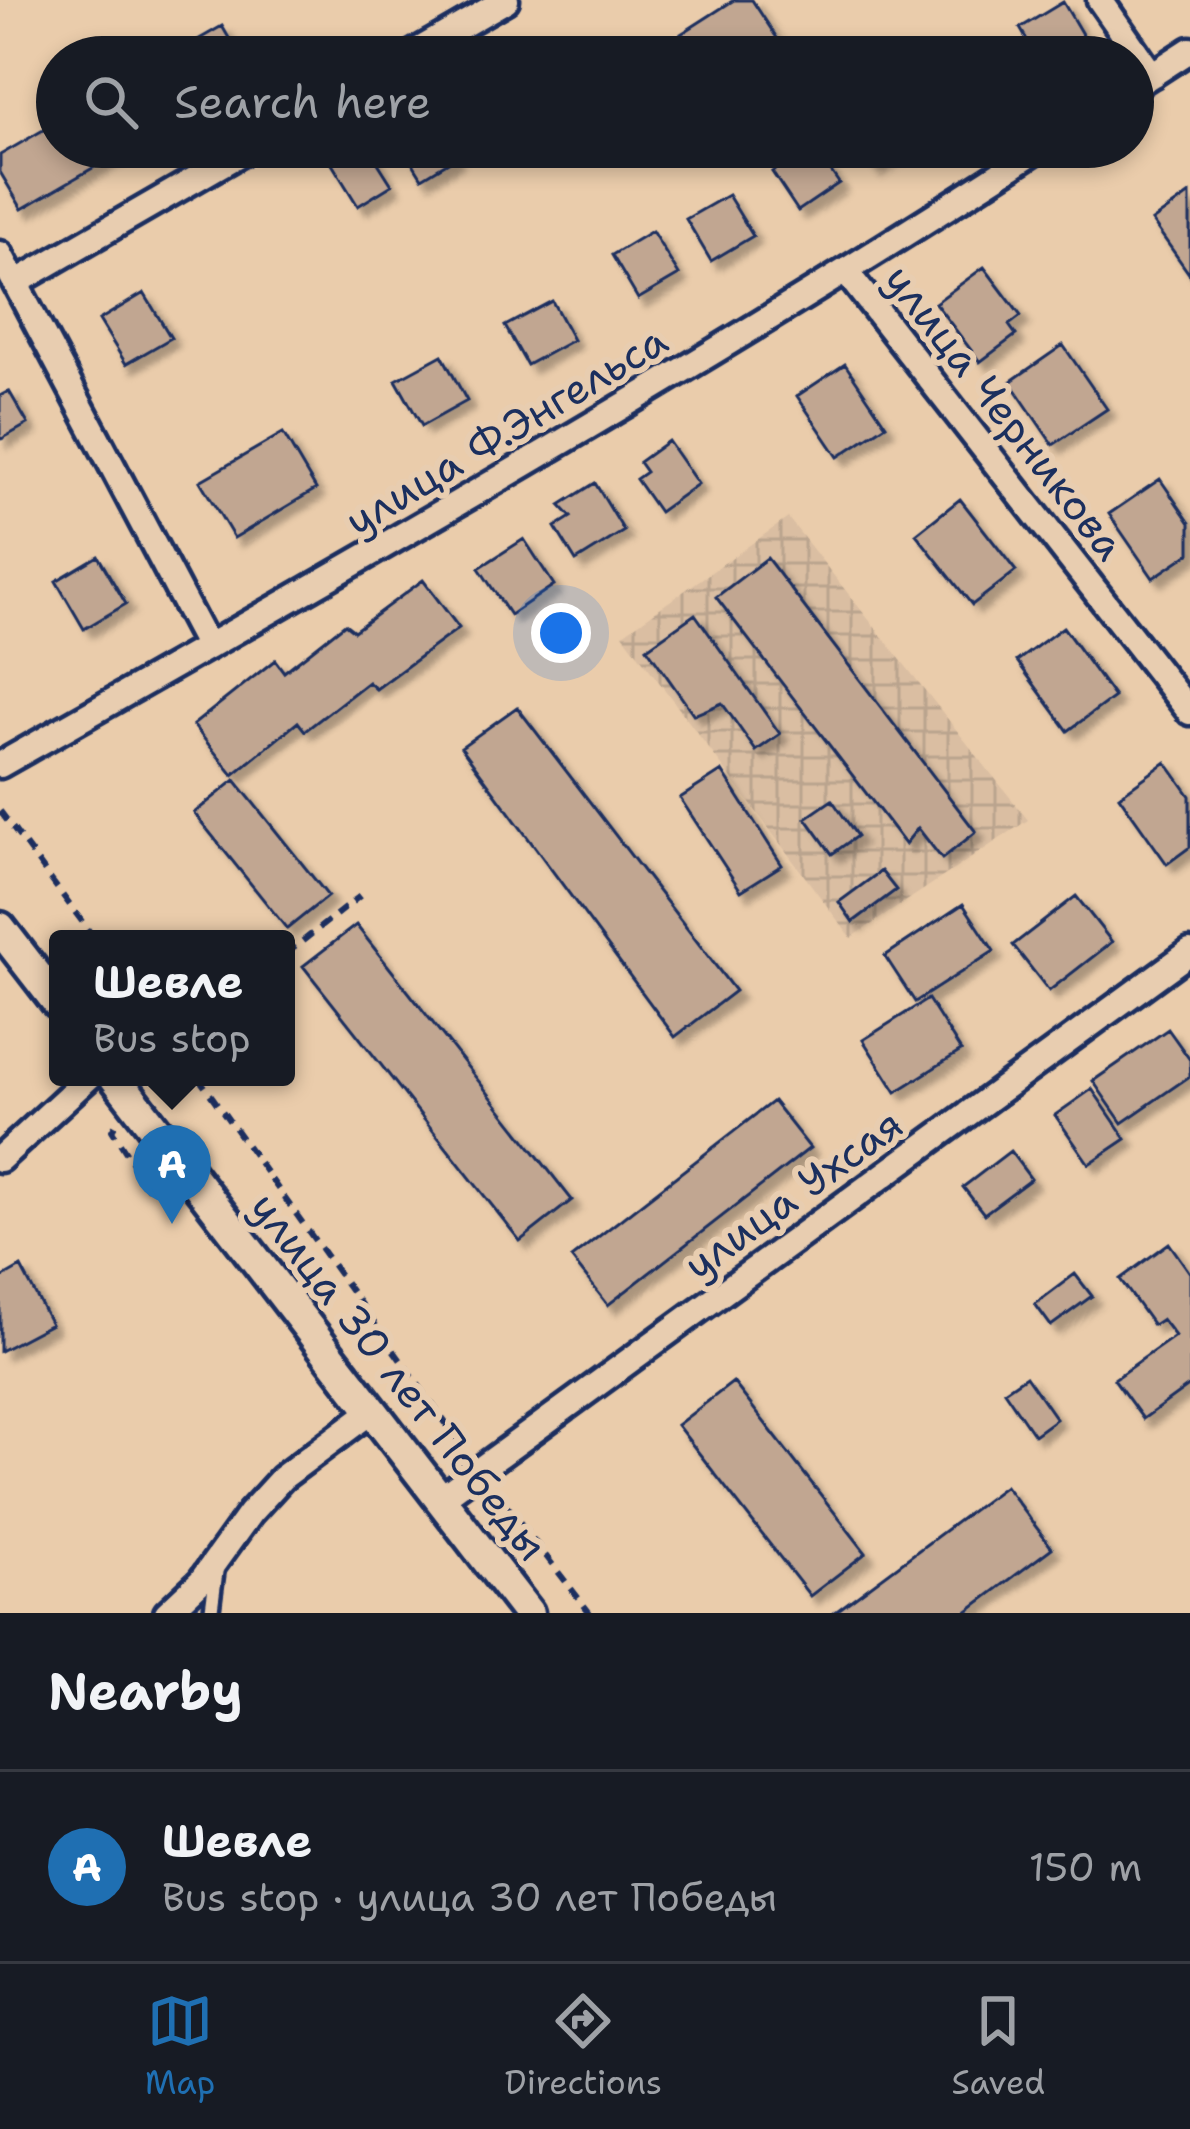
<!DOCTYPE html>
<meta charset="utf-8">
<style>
:root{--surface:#171b24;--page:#20242c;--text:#f1f3f6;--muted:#9ea1a6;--line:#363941;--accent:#1f6fb2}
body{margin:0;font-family:"Shantell Sans",sans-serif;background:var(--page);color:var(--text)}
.you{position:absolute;left:561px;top:633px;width:42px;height:42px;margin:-30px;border:9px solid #fff;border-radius:50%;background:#1a73e8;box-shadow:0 0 0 18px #1a73e833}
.badge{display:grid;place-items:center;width:78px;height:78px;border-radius:50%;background:var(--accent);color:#fff;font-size:39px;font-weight:700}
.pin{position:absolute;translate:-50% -99px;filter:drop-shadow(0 3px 6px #0008)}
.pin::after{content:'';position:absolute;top:63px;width:42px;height:36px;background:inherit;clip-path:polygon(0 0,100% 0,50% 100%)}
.popup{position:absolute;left:49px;top:930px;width:246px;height:156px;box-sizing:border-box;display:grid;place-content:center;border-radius:12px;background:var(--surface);filter:drop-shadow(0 3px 9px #0005);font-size:39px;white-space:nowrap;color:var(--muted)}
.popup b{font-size:45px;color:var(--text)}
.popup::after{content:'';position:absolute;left:50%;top:100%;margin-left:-24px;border:24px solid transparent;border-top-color:var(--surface)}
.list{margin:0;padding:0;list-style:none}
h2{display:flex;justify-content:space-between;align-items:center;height:156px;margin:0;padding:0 48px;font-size:51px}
h2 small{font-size:39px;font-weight:400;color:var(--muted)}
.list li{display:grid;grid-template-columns:78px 1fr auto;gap:36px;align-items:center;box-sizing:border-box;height:192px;padding:0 48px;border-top:3px solid var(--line)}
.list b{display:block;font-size:45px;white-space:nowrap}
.list p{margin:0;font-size:39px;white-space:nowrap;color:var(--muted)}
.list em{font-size:39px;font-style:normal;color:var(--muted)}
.icon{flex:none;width:66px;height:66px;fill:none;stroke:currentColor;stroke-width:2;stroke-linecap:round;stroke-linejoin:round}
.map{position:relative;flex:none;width:1190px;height:1613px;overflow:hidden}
.search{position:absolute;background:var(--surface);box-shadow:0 6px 18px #0003;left:36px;right:36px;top:36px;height:132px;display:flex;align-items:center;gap:30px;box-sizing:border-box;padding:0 42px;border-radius:66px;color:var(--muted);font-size:45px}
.sheet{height:348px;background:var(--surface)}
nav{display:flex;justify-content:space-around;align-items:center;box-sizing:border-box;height:168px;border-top:3px solid var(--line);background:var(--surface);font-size:33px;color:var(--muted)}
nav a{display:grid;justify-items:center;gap:6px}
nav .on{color:var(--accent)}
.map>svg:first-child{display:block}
.industrial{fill:url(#industrial-grid)}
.building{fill:#c1a691;stroke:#1b2f5e;stroke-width:3;filter:url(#shadow)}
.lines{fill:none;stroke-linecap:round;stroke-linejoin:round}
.service-casing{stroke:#1b2f5e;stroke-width:21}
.minor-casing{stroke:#1b2f5e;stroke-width:33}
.tertiary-casing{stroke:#1b2f5e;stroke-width:39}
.path{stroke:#1b2f5e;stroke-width:6;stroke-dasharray:12 9;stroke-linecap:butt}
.service{stroke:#e8cdb0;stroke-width:12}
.minor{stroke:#e8cdb0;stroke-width:24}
.tertiary{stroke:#e8cdb0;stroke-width:30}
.labels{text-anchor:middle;stroke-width:12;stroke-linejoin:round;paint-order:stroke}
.street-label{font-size:42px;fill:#1b2f5e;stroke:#e8cdb0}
</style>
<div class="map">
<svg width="1190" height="1613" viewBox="0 0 1190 1613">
<defs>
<pattern id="industrial-grid" width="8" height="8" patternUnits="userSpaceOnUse" patternTransform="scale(3)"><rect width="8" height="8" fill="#dabea2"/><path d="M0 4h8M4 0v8" fill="none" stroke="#baa48e"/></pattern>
<filter id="shadow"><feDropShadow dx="8" dy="8" stdDeviation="3" flood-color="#0004"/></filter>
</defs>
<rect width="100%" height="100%" fill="#eaccab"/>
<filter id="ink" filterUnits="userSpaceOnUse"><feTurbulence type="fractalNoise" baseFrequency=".00833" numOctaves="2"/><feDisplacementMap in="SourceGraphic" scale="24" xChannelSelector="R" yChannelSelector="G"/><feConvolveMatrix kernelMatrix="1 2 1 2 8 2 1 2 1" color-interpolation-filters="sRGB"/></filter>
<g filter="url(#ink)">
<path class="industrial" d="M 788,518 L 1028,820 L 851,938 L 623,634 Z"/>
<path class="building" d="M 734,0 L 752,0 L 777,38 L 748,57 L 696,57 L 681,34 Z
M 1063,2 L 1086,41 L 1059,57 L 1037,57 L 1020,28 Z
M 222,26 L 240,57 L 168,57 Z
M 57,122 L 57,147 L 129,147 L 22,209 L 0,172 L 0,155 Z
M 360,147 L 368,147 L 392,185 L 358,206 L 332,164 Z
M 403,147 L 448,147 L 455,158 L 422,178 Z
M 809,147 L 814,147 L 839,183 L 798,211 L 772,172 Z
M 859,147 L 903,147 L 873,168 Z
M 1190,194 L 1190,275 L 1152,221 Z
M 728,195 L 753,236 L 711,261 L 686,219 Z
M 652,231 L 679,275 L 638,299 L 612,255 Z
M 984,267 L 1021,316 L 1009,325 L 1016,335 L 980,362 L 935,303 Z
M 144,293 L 171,338 L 126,364 L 99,320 Z
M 552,301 L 573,340 L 527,365 L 505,326 Z
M 1063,345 L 1107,409 L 1053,445 L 1010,382 Z
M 442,355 L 467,401 L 422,426 L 396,380 Z
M 845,364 L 886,425 L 838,457 L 797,396 Z
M 9,391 L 28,424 L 0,440 L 0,396 Z
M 283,433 L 316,489 L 234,538 L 200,481 Z
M 668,441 L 698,484 L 659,512 L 636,479 L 646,472 L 639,462 Z
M 1160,479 L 1190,523 L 1190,553 L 1153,578 L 1109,514 Z
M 595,483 L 624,531 L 576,561 L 555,527 L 571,517 L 560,505 Z
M 960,499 L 1016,571 L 972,605 L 916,534 Z
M 524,539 L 554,585 L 510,615 L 479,568 Z
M 98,556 L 126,604 L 84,629 L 56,581 Z
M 767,558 L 976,832 L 942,859 L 918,828 L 905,844 L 716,597 Z
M 423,580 L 459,628 L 376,689 L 368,682 L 305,731 L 298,722 L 233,775 L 193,725 L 275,660 L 284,672 L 345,624 L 354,631 Z
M 695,614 L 780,734 L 756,751 L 722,703 L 694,715 L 647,648 Z
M 1063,627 L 1114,697 L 1068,731 L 1017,661 Z
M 517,707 L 735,991 L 675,1037 L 461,747 Z
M 1166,762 L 1190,796 L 1190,847 L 1167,864 L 1119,796 Z
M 722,771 L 782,865 L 741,891 L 680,798 Z
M 235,780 L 328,896 L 287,929 L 194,813 Z
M 832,800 L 857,836 L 832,854 L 806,818 Z
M 881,871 L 896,890 L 853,922 L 839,902 Z
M 1076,896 L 1112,942 L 1049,991 L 1013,945 Z
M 963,904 L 994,951 L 915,1002 L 885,956 Z
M 356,925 L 572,1200 L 520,1241 L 303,966 Z
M 928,999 L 961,1051 L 896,1092 L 863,1040 Z
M 1168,1029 L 1190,1060 L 1190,1076 L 1122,1123 L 1093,1081 Z
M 1092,1089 L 1126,1139 L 1089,1164 L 1055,1115 Z
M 773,1101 L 810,1148 L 608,1305 L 571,1258 Z
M 1010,1151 L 1031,1179 L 984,1214 L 963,1187 Z
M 1169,1243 L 1190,1273 L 1190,1385 L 1143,1419 L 1114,1379 L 1175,1336 L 1162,1319 L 1153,1325 L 1120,1279 Z
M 21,1267 L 51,1324 L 0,1351 L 0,1279 Z
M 1075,1274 L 1092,1296 L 1051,1326 L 1035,1304 Z
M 1026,1376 L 1056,1419 L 1034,1435 L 1004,1391 Z
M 733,1382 L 866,1553 L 810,1596 L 677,1425 Z
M 1005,1486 L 1052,1548 L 965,1613 L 834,1613 Z"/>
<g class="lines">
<g class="service-casing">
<path id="service" d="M 211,1613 L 217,1568"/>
</g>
<g class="minor-casing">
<path id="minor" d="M 1100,0 L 1152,75
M 407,57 L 506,0
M 1133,87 L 1190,50
M 0,254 L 208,647
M 847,273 L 1190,712
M 17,282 L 251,147
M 0,765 C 351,566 702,367 1041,147
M 0,1159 L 89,1077
M 441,1498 L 1190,952
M 167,1613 L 201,1581 L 250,1513 L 282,1478 L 373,1410"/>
</g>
<g class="tertiary-casing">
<path id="tertiary" d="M 0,928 L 58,1003
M 115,1077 L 528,1613"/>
</g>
<path class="path" d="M 0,811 L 95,939
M 286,954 L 360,896
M 198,1077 L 465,1450
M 115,1125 L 112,1130 L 149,1189
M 494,1489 L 590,1613"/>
<use href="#service" class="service"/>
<use href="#minor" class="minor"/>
<use href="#tertiary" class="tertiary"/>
</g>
</g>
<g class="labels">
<g class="street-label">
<text transform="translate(1005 412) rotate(52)" y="15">улица Черникова</text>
<text transform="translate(506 430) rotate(-31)" y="15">улица Ф.Энгельса</text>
<text transform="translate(793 1194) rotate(-36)" y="15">улица Ухсая</text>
<text transform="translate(399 1376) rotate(52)" y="15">улица 30 лет Победы</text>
</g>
</g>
</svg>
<div class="you"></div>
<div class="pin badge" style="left:172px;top:1224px">A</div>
<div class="popup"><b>Шевле</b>Bus stop</div>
<div class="search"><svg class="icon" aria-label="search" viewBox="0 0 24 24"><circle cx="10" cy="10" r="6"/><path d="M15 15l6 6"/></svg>Search here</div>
</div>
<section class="sheet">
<h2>Nearby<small></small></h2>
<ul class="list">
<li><span class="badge">A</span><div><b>Шевле</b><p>Bus stop · улица 30 лет Победы</p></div><em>150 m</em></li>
</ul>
</section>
<nav>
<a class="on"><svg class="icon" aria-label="map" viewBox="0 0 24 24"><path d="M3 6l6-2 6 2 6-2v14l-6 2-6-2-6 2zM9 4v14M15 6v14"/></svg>Map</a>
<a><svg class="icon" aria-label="directions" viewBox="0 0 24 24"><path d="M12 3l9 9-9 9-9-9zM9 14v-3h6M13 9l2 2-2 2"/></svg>Directions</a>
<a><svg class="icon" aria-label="saved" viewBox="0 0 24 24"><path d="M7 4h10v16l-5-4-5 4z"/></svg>Saved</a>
</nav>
